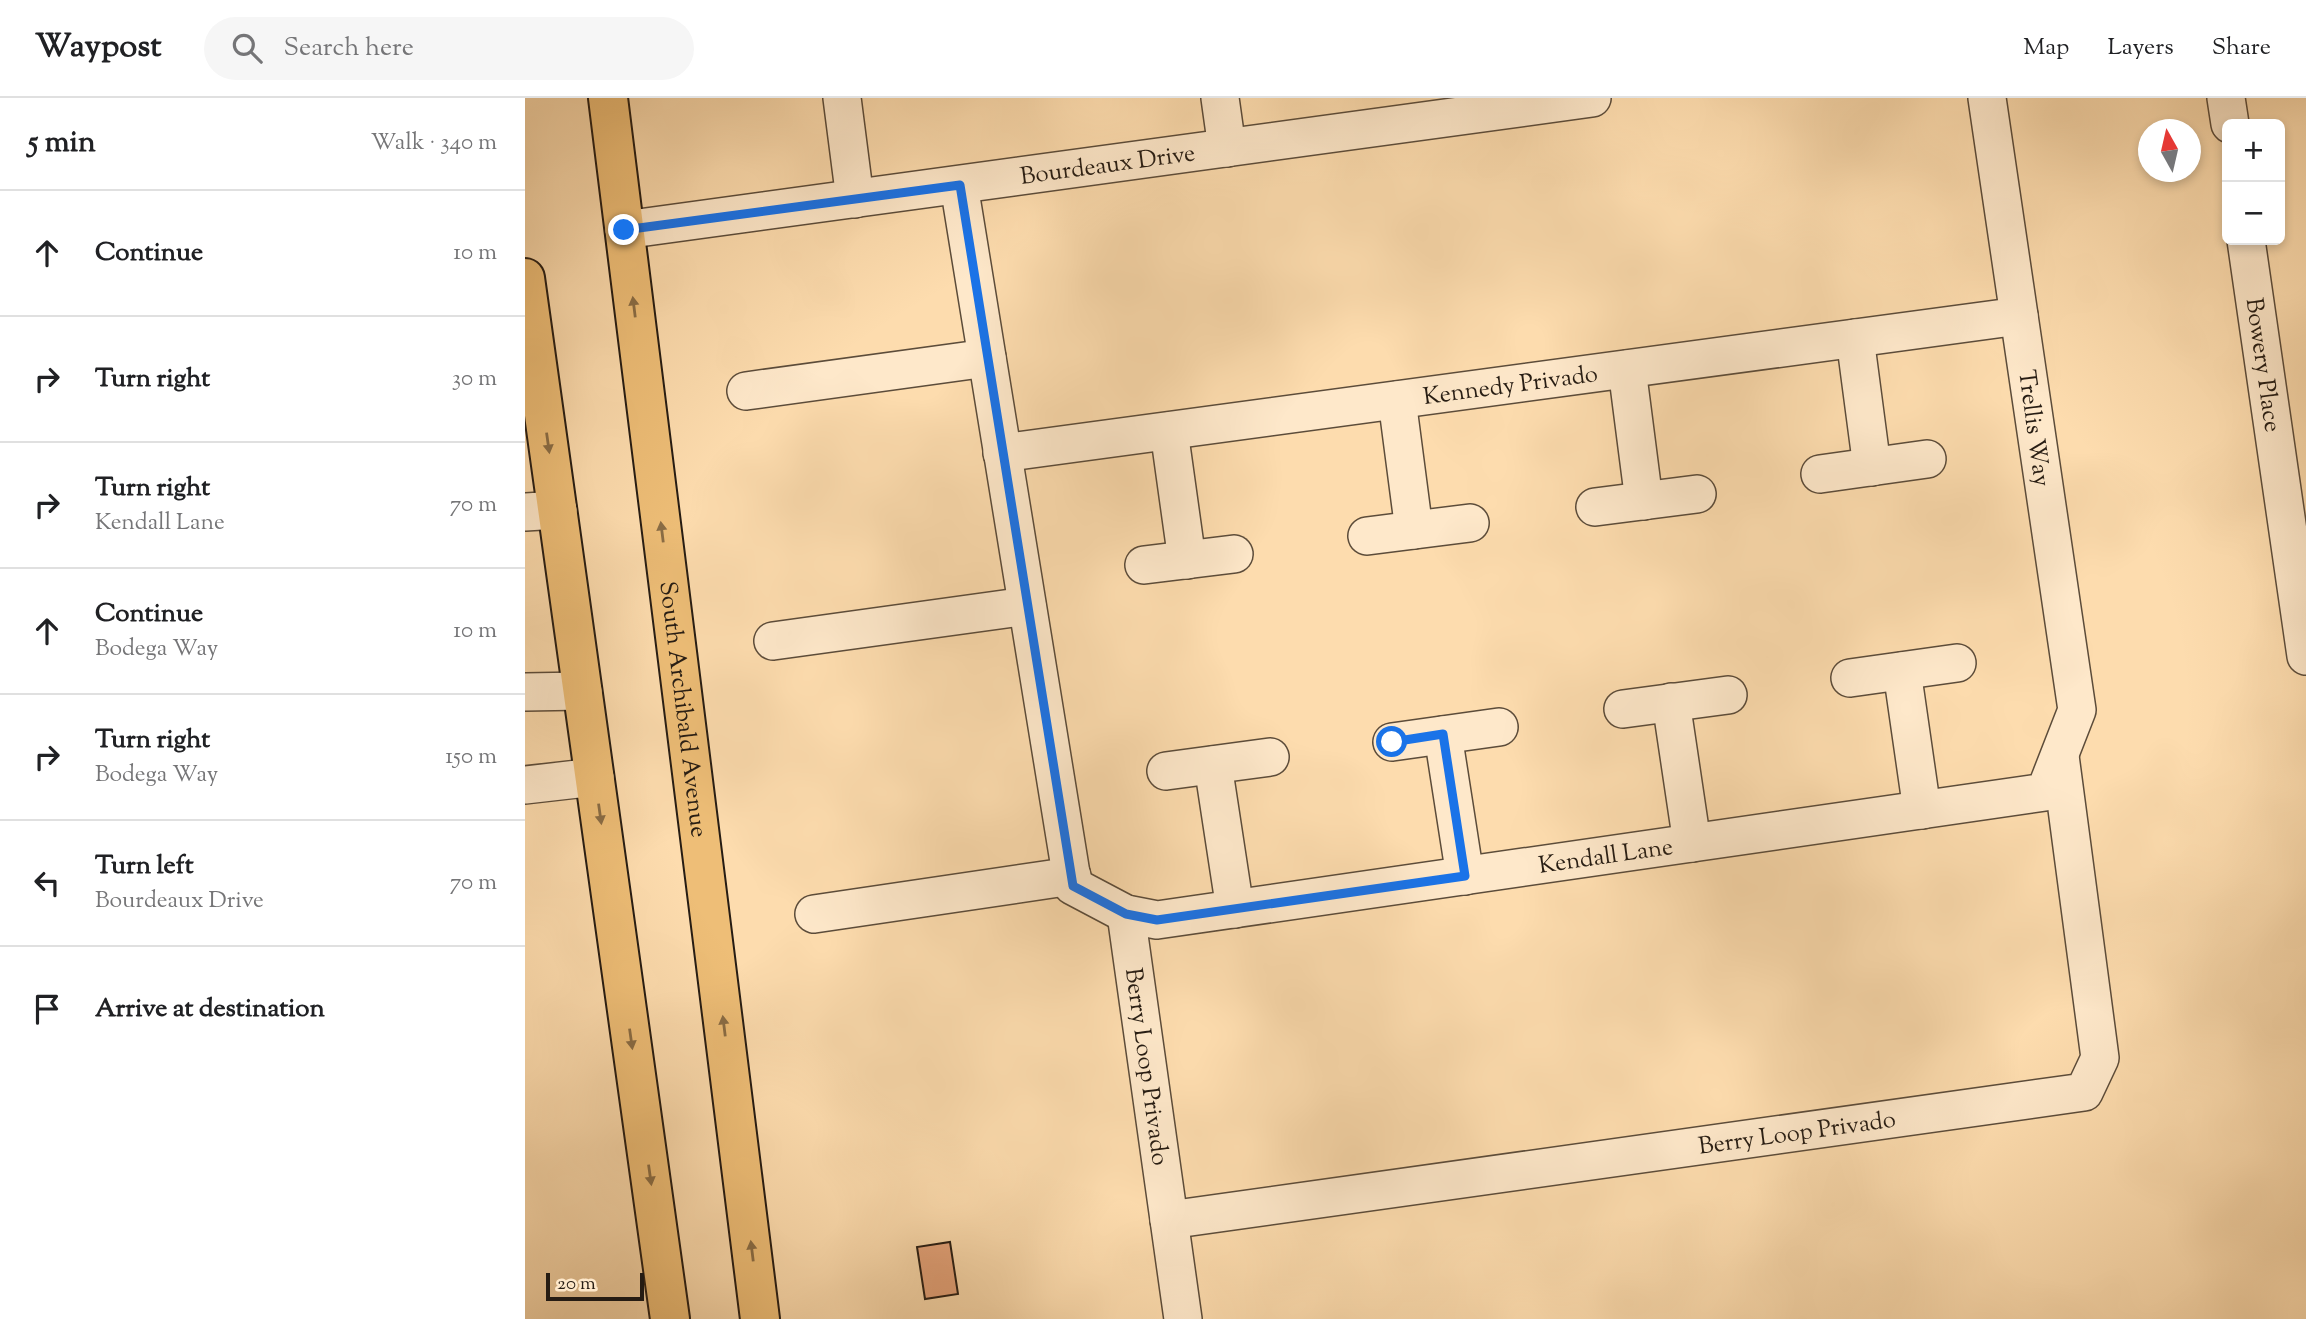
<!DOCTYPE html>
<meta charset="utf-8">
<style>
:root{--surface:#fff;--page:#f6f6f6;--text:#202124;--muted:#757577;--line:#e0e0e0}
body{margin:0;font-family:"Sorts Mill Goudy",serif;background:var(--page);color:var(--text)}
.controls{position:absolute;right:21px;top:21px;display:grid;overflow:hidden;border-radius:10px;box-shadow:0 4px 10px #0003}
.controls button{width:63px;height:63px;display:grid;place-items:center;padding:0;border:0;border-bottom:2px solid var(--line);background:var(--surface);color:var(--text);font:35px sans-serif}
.compass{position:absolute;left:1613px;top:21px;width:63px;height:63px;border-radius:50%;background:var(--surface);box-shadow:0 4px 10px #0003;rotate:352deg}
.scale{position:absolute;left:21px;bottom:18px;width:98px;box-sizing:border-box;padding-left:7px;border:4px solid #261c13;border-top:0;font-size:19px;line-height:24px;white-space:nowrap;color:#261c13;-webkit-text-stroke:5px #fee8ca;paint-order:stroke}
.stop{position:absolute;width:21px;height:21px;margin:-16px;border:5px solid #1a73e8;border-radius:50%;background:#fff}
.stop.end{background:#1a73e8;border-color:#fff;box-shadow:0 2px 7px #0008}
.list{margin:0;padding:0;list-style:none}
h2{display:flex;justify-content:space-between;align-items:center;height:91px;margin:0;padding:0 28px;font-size:30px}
h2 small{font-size:23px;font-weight:400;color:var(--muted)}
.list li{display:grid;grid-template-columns:46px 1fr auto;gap:21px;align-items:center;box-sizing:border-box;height:126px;padding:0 28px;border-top:2px solid var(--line)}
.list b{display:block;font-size:26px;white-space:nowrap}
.list p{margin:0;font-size:23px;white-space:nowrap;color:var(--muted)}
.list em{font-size:23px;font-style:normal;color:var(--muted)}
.icon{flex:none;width:38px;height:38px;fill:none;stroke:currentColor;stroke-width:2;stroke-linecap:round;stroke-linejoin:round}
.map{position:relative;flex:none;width:1781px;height:1221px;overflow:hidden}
header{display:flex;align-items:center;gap:42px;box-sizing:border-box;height:98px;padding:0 35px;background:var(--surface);border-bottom:2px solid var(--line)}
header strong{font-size:33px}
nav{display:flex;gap:38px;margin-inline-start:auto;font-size:24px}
.search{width:490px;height:63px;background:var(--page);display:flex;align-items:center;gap:18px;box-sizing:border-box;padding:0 24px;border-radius:38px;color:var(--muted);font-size:26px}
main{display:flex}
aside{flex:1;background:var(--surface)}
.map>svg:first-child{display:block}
.building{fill:#e6a47b;stroke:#261c13;stroke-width:2}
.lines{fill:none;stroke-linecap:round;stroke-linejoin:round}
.minor-casing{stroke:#5c4c3a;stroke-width:40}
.major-casing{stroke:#261c13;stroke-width:42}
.minor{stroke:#fee8ca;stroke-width:37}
.major{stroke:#eebe77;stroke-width:38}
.oneway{fill:#8a6d45}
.route{stroke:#1a73e8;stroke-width:9}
.labels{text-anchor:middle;stroke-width:7;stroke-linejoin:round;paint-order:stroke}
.street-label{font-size:24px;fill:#261c13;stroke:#fee8ca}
</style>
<header>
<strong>Waypost</strong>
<div class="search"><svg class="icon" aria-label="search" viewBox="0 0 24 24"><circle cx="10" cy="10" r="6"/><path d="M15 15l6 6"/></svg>Search here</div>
<nav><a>Map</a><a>Layers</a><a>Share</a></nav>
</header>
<main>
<aside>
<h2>5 min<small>Walk · 340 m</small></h2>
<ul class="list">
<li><svg class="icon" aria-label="ahead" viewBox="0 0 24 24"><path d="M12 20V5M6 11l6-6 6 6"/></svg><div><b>Continue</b></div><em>10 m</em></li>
<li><svg class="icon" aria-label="right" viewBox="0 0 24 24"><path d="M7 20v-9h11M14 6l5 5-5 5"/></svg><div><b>Turn right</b></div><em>30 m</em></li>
<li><svg class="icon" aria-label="right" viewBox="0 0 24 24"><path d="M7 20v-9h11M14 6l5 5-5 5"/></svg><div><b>Turn right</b><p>Kendall Lane</p></div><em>70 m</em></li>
<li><svg class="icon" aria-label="ahead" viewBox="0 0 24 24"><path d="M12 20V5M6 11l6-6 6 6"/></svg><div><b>Continue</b><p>Bodega Way</p></div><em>10 m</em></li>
<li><svg class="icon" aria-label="right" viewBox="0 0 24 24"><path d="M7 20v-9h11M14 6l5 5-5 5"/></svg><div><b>Turn right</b><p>Bodega Way</p></div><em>150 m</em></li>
<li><svg class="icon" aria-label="left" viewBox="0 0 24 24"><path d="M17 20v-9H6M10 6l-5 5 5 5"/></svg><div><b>Turn left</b><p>Bourdeaux Drive</p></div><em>70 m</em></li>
<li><svg class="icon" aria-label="arrive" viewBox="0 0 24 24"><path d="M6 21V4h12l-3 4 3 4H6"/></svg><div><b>Arrive at destination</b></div></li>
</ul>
</aside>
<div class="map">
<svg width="1781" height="1221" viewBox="0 0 1781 1221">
<rect width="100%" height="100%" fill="#fddcae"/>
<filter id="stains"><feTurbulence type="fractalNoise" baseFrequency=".00286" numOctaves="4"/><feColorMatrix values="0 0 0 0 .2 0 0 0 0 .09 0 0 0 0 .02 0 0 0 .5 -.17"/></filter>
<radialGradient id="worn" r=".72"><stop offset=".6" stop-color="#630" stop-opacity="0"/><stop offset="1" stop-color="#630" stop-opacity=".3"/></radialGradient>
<path class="building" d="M 425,1144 L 433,1196 L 400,1201 L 392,1149 Z"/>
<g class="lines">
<g class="minor-casing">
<g id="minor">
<path d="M 317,0 L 330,101"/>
<path d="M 695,0 L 702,50"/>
<path d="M 1701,0 L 1705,26"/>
<path id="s1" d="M 434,87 L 548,788 L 601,816 L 632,822 L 1520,694 L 1552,612 L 1462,0"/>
<path id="s2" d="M 99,132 L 1067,0"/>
<path id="s3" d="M 1721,142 L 1781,558"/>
<path d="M 1330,240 L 1347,369"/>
<path d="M 1102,271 L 1119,403"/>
<path d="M 221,293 L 462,260"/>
<path d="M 872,302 L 889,432"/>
<path d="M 644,333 L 662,462"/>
<path id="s4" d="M 477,355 L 1494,218"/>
<path d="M 1295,376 L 1402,361"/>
<path d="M 1070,409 L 1172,396"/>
<path d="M 0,414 L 33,412"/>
<path d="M 842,438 L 945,425"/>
<path d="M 619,467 L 709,456"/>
<path d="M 248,543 L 502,508"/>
<path d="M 1377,573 L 1397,712"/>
<path d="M 1325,580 L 1432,565"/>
<path d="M 0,594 L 58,593"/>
<path d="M 1146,604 L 1167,745"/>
<path d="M 1098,611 L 1203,597"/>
<path d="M 918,637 L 940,778"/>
<path d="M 867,644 L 974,629"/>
<path d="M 688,667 L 710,811"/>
<path d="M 641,673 L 745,659"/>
<path d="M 0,687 L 70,679"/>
<path d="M 289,816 L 547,778"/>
<path id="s5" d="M 601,816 L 658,1221"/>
<path id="s6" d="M 644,1122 L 1559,994 L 1575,960 L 1535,658"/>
</g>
</g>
<g class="major-casing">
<g id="major">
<path id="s7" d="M 83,0 L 235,1221"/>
<path d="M 0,180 L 145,1221"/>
</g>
</g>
<use href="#minor" class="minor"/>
<use href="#major" class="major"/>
</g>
<defs><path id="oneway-solid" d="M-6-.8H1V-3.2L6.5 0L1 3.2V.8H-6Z" transform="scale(1.75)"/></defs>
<g class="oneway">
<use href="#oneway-solid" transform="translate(109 209) rotate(-97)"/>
<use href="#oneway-solid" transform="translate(23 345) rotate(82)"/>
<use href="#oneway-solid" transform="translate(137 434) rotate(-97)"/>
<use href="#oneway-solid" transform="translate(75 716) rotate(82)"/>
<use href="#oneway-solid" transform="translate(199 928) rotate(-97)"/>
<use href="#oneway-solid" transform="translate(106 941) rotate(82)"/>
<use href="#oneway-solid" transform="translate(125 1077) rotate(82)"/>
<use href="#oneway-solid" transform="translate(227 1153) rotate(-97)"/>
</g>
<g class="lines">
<path class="route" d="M 99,132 L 435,87 L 548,788 L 601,816 L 632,822 L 940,778 L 918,636 L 867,644"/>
</g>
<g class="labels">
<g class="street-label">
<text dy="8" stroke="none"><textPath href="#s2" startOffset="488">Bourdeaux Drive</textPath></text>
<text dy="8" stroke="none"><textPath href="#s3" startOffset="126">Bowery Place</textPath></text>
<text dy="8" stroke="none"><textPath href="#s4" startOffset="513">Kennedy Privado</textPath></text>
<text transform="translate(1510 330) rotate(82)" y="8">Trellis Way</text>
<text dy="8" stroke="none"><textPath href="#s7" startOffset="616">South Archibald Avenue</textPath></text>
<text dy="8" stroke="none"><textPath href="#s1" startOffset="1255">Kendall Lane</textPath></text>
<text dy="8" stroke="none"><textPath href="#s5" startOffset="154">Berry Loop Privado</textPath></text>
<text dy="8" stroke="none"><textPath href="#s6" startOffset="634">Berry Loop Privado</textPath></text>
</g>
</g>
<rect width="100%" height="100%" filter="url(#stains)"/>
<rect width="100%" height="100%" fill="url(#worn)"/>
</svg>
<div class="controls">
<button>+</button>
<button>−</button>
</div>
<svg class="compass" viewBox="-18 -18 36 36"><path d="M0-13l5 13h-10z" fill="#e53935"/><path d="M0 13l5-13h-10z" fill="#757577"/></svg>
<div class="scale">20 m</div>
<div class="stop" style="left:867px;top:644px"></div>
<div class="stop end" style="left:99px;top:132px"></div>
</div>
</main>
